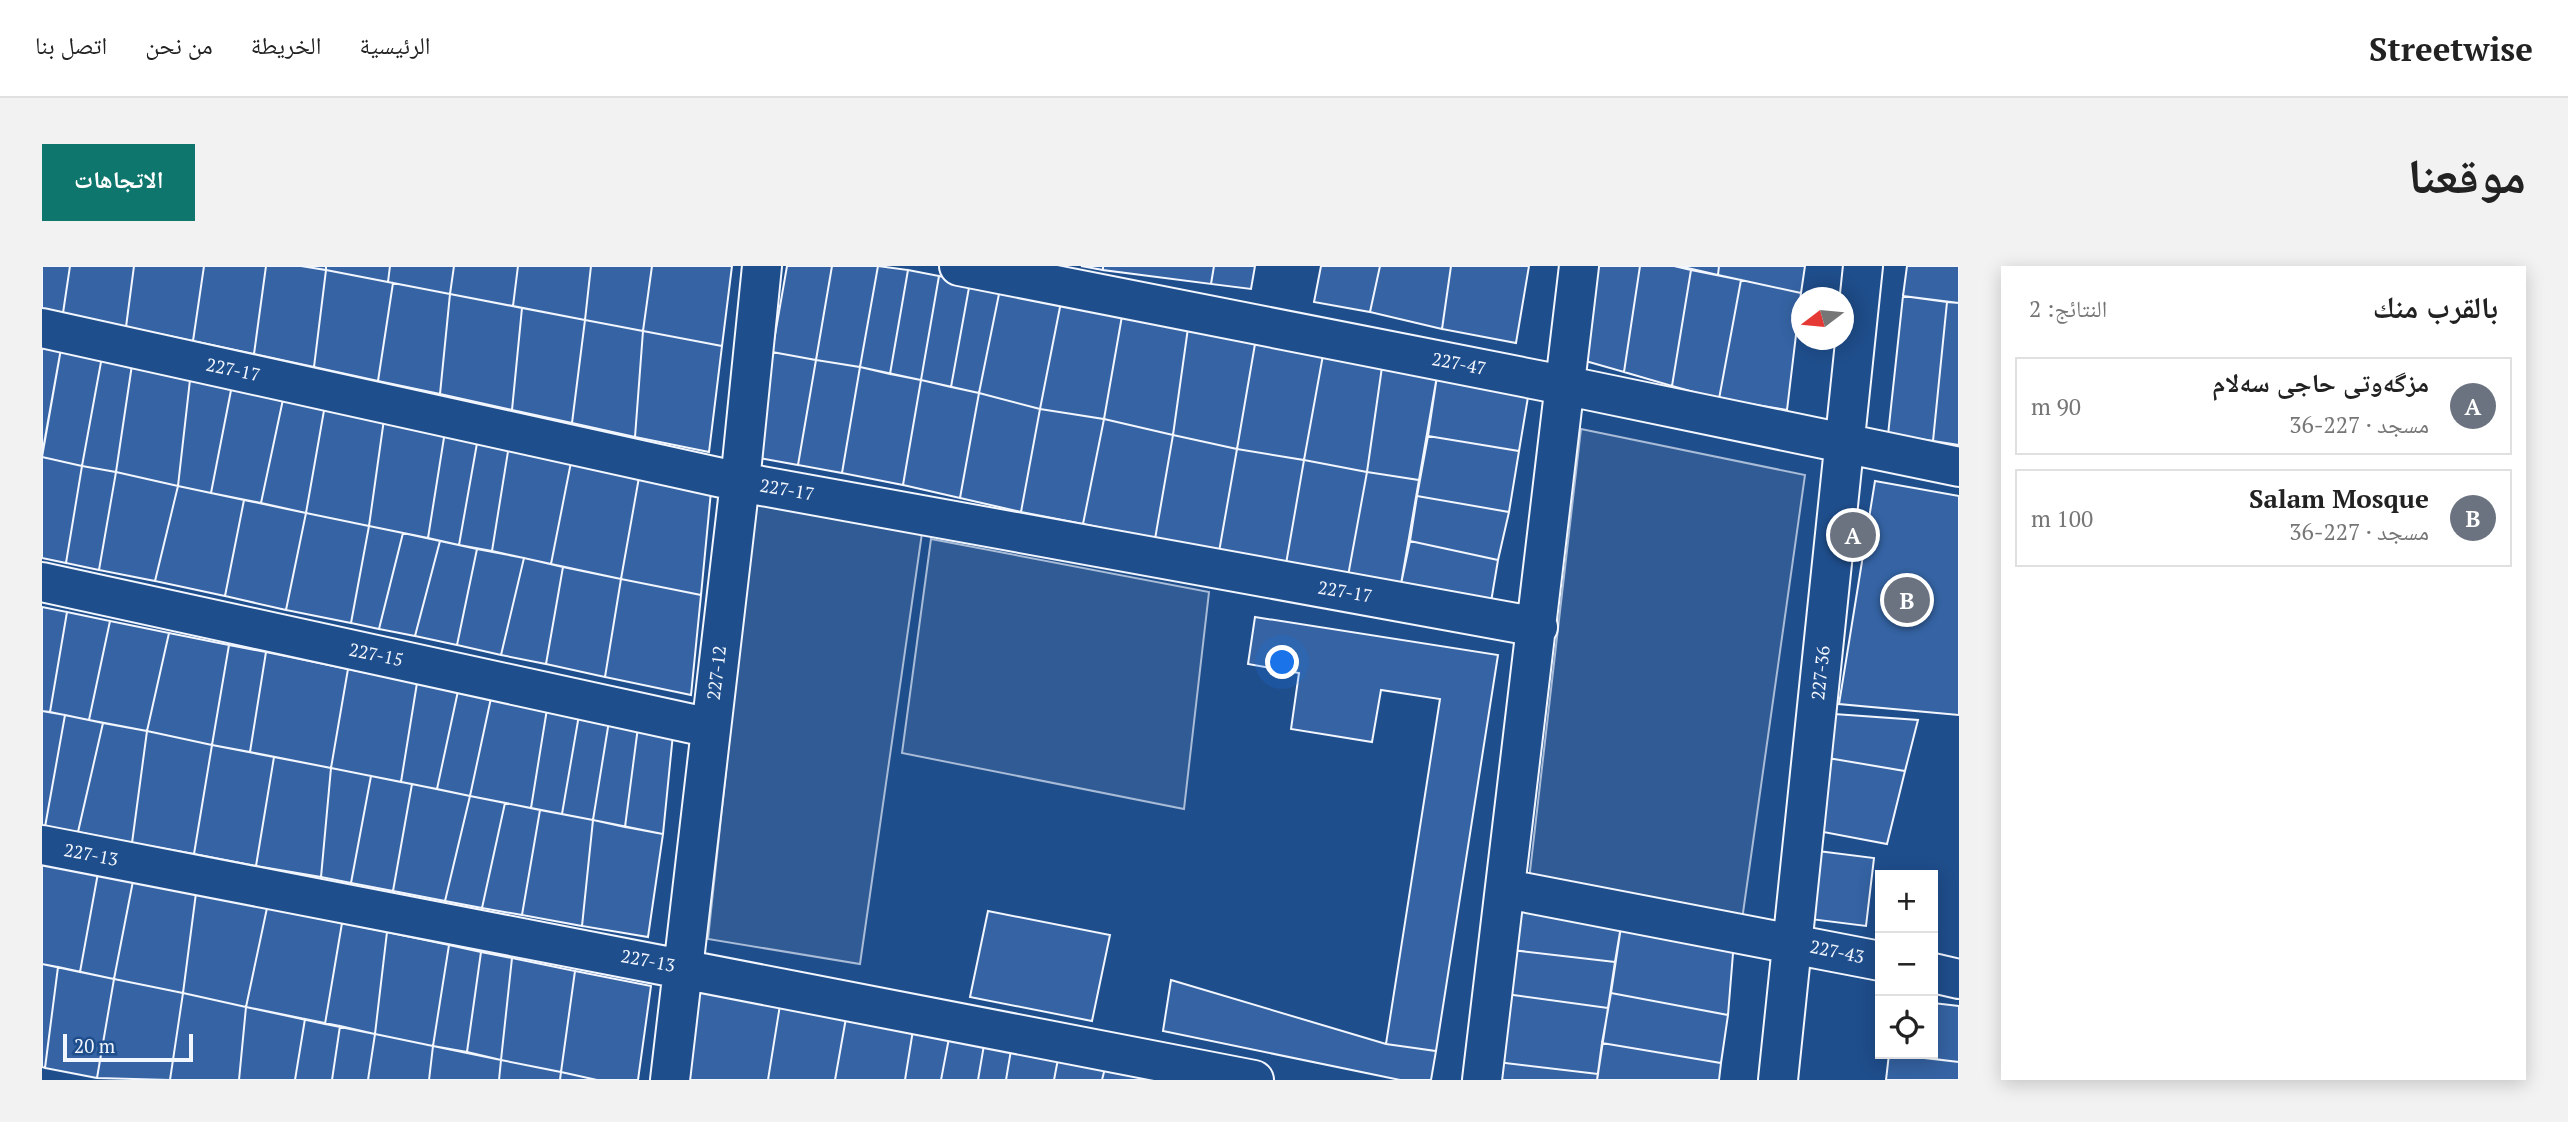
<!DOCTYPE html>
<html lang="ar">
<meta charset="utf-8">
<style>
:root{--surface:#fff;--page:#f2f2f2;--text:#222;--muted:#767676;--line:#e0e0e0;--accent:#0f766e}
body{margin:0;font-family:"PT Serif","Noto Naskh Arabic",serif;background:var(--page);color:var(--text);direction:rtl}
.controls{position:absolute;right:21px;bottom:21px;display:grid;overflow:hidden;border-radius:0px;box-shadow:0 4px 18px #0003}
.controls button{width:63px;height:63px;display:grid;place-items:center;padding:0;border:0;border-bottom:2px solid var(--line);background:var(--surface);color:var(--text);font:35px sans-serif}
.compass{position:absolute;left:1749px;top:21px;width:63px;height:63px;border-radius:50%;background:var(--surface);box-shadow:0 4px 18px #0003;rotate:254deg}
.scale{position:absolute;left:21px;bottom:18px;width:130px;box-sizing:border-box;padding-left:7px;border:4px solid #f2f6ff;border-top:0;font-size:19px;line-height:24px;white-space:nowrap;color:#f2f6ff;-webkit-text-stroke:5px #1f4e8c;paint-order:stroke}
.you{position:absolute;left:1241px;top:397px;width:24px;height:24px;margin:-18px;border:5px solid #fff;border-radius:50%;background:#1a73e8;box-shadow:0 0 0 10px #1a73e833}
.badge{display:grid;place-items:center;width:46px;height:46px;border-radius:50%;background:var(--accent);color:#fff;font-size:23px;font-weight:700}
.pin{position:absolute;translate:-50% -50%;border:4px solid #fff;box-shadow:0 2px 7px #0006}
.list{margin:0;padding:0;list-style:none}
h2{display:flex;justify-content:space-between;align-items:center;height:91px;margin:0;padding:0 28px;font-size:30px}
h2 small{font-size:23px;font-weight:400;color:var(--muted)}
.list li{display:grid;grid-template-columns:46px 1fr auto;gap:21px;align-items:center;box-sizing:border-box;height:98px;margin:0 14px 14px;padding:0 14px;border:2px solid var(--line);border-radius:0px}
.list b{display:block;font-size:26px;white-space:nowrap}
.list p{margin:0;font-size:23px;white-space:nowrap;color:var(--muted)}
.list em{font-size:23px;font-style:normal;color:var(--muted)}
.icon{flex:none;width:38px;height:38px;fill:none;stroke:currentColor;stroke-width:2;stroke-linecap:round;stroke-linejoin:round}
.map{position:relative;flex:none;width:1917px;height:814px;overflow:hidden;direction:ltr;border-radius:0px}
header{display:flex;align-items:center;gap:42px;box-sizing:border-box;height:98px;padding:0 35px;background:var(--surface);border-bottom:2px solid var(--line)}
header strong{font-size:33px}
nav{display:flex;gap:38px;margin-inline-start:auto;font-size:24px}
.intro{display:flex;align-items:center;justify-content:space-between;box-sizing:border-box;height:168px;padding:0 42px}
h1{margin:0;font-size:49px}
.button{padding:18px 32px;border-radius:0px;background:var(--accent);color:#fff;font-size:24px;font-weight:700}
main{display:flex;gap:42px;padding:0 42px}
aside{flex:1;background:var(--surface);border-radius:0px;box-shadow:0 4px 18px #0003}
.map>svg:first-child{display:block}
.built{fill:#305b95;stroke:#a8bbd7;stroke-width:2}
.building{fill:#3563a3;stroke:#f2f6ff;stroke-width:2}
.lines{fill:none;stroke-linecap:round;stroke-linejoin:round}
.minor-casing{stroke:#f2f6ff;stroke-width:42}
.minor{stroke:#1f4e8c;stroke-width:38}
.labels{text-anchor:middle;stroke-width:5;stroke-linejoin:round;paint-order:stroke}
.street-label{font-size:18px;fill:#f2f6ff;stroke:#1f4e8c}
</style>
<header>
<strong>Streetwise</strong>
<nav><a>الرئيسية</a><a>الخريطة</a><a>من نحن</a><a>اتصل بنا</a></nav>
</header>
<div class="intro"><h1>موقعنا</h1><a class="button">الاتجاهات</a></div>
<main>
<aside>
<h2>بالقرب منك<small>النتائج: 2</small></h2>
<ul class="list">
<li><span class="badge" style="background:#6b7280">A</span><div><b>مزگەوتی حاجی سەلام</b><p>مسجد · 227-36</p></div><em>90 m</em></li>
<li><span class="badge" style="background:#6b7280">B</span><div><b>Salam Mosque</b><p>مسجد · 227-36</p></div><em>100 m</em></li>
</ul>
</aside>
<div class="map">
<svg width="1917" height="814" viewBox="0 0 1917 814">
<rect width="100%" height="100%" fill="#1f4e8c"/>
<path class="built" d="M 1539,163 L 1763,209 L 1700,654 L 1486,623 Z
M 713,235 L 881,260 L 818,698 L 666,673 Z
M 889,273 L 1167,326 L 1142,543 L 860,487 Z"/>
<path class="building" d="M 0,0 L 28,0 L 21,47 L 0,43 Z
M 28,0 L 92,0 L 84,61 L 21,47 Z
M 92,0 L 162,0 L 151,75 L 84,61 Z
M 162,0 L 224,0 L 212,88 L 151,75 Z
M 224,0 L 259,0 L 284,4 L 272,101 L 212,88 Z
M 259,0 L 284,0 L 284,4 Z
M 284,0 L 348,0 L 346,16 L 284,4 Z
M 348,0 L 412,0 L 408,28 L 346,16 Z
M 412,0 L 476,0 L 471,40 L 408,28 Z
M 476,0 L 549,0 L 543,54 L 471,40 Z
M 549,0 L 610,0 L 601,65 L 543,54 Z
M 610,0 L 690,0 L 680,80 L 601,65 Z
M 745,0 L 790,0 L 774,94 L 730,86 Z
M 790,0 L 836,0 L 818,101 L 774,94 Z
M 836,0 L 866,4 L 848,108 L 818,101 Z
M 1039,0 L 1061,0 L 1061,4 Z
M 1061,0 L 1172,0 L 1169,18 L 1061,4 Z
M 1172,0 L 1213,0 L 1209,23 L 1169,18 Z
M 1279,0 L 1338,0 L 1328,46 L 1272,36 Z
M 1338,0 L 1409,0 L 1400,63 L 1328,46 Z
M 1409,0 L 1487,0 L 1474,77 L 1400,63 Z
M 1546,0 L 1598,0 L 1582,106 L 1533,92 Z
M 1598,0 L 1632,0 L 1649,4 L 1630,120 L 1582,106 Z
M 1637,0 L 1677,0 L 1676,9 Z
M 1677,0 L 1763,0 L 1759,27 L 1676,9 Z
M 1865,0 L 1917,0 L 1917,37 L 1861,30 Z
M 284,4 L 351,17 L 336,115 L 272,101 Z
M 866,4 L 897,10 L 879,114 L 848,108 Z
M 1649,4 L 1699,14 L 1677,133 L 1630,120 Z
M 897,10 L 928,16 L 909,121 L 879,114 Z
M 1699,14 L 1759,27 L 1745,144 L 1677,133 Z
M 928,16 L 958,23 L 937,127 L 909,121 Z
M 351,17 L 408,28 L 398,128 L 336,115 Z
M 958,23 L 1019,36 L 998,143 L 937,127 Z
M 408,28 L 480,42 L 470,144 L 398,128 Z
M 1861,30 L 1905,36 L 1891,175 L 1846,169 Z
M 1019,36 L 1080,50 L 1062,153 L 998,143 Z
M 1905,36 L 1917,37 L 1917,179 L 1891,175 Z
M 480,42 L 543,54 L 530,157 L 470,144 Z
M 1080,50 L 1146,62 L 1131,169 L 1062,153 Z
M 543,54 L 601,65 L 593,171 L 530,157 Z
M 1146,62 L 1213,78 L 1195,183 L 1131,169 Z
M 601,65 L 680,80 L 667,186 L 593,171 Z
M 0,73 L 20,77 L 0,189 Z
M 20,77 L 61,85 L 40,200 L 0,191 Z
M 1213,78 L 1281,89 L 1262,194 L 1195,183 Z
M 61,85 L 91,92 L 74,206 L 40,200 Z
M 730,86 L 774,94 L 756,199 L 711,191 Z
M 1281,89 L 1340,101 L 1325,206 L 1262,194 Z
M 91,92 L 149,105 L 136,220 L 74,206 Z
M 774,94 L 818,101 L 800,207 L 756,199 Z
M 818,101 L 879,114 L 861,219 L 800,207 Z
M 1340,101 L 1395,110 L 1377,214 L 1325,206 Z
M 149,105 L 191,114 L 169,227 L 136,220 Z
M 1395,110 L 1487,125 L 1477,185 L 1386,170 Z
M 191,114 L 243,124 L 219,237 L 169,227 Z
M 879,114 L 937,127 L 918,232 L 861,219 Z
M 243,124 L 284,133 L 264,247 L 219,237 Z
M 937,127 L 998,143 L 979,246 L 918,232 Z
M 284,133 L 343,146 L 327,260 L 264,247 Z
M 998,143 L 1062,153 L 1041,258 L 979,246 Z
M 343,146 L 404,159 L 386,272 L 327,260 Z
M 1062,153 L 1131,169 L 1113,273 L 1041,258 Z
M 404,159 L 437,166 L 417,279 L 386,272 Z
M 437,166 L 468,173 L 450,285 L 417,279 Z
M 1131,169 L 1195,183 L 1177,286 L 1113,273 Z
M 1386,170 L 1477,185 L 1467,246 L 1375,230 Z
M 468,173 L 531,186 L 509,298 L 450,285 Z
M 1195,183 L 1262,194 L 1244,298 L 1177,286 Z
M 531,186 L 599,200 L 579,313 L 509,298 Z
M 0,191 L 40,200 L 24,297 L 0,292 Z
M 1262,194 L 1325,206 L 1306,310 L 1244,298 Z
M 40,200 L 74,206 L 57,304 L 24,297 Z
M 599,200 L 670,215 L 659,329 L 579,313 Z
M 74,206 L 136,220 L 113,315 L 57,304 Z
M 1325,206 L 1377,214 L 1359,318 L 1306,310 Z
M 1833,215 L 1917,230 L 1917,449 L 1797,438 Z
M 136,220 L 202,234 L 183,330 L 113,315 Z
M 1375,230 L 1467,246 L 1456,294 L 1368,275 Z
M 202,234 L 264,247 L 244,344 L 183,330 Z
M 264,247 L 327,260 L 309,357 L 244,344 Z
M 327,260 L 361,267 L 337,363 L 309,357 Z
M 361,267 L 398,275 L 373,370 L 337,363 Z
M 398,275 L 435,283 L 415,379 L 373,370 Z
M 1368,275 L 1456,294 L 1449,336 L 1359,318 Z
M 435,283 L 482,292 L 459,389 L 415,379 Z
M 482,292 L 521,301 L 504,398 L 459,389 Z
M 521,301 L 579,313 L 563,411 L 504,398 Z
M 579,313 L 659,329 L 649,429 L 563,411 Z
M 0,341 L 25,346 L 8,446 L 0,445 Z
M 25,346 L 68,355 L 47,454 L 8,446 Z
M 1213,351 L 1456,389 L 1394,785 L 1344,778 L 1398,433 L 1339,424 L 1330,476 L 1249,463 L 1257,407 L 1206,398 Z
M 68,355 L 127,367 L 105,465 L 47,454 Z
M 127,367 L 187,379 L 170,479 L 105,465 Z
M 187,379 L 224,386 L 208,486 L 170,479 Z
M 224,386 L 306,403 L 289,502 L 208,486 Z
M 306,403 L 375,417 L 359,516 L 289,502 Z
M 375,417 L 416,425 L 395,523 L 359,516 Z
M 416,425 L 449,432 L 428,530 L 395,523 Z
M 449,432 L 505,443 L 489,542 L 428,530 Z
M 505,443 L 537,449 L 520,548 L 489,542 Z
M 0,445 L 23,449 L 3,561 L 0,560 Z
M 1792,448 L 1876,454 L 1863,505 L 1786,492 Z
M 23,449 L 61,457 L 36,566 L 3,561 Z
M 537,449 L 567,455 L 551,554 L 520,548 Z
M 567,455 L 596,461 L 583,561 L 551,554 Z
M 61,457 L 105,465 L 90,577 L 36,566 Z
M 596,461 L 631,468 L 621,568 L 583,561 Z
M 105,465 L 170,479 L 152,588 L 90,577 Z
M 170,479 L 232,491 L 214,600 L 152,588 Z
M 232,491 L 289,502 L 279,611 L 214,600 Z
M 1786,492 L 1863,505 L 1845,578 L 1776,565 Z
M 289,502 L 329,510 L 309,617 L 279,611 Z
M 329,510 L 370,518 L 351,625 L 309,617 Z
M 370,518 L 428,530 L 403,635 L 351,625 Z
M 428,530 L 463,537 L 440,642 L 403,635 Z
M 463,537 L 498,544 L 480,649 L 440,642 Z
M 498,544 L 551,554 L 540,660 L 480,649 Z
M 551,554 L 621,568 L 606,671 L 540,660 Z
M 1776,585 L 1832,592 L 1824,660 L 1768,653 Z
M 0,596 L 56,607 L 38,706 L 0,698 Z
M 56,607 L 91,615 L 72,713 L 38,706 Z
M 91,615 L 154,627 L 141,727 L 72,713 Z
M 154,627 L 225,642 L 204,741 L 141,727 Z
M 225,642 L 300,657 L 283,758 L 204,741 Z
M 1476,642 L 1580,654 L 1573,696 L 1470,684 Z
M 946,645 L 1068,669 L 1050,755 L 928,731 Z
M 1580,654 L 1692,675 L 1686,749 L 1569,727 Z
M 300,657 L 345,666 L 333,768 L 283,758 Z
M 345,666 L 407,679 L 391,780 L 333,768 Z
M 407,679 L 439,686 L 425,786 L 391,780 Z
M 1470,684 L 1573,696 L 1566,742 L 1464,728 Z
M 439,686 L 470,692 L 459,794 L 425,786 Z
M 470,692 L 533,705 L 519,806 L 459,794 Z
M 0,698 L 16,701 L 3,802 L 0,801 Z
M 16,701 L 72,713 L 55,812 L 3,802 Z
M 533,705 L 609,720 L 596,814 L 555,814 L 519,806 Z
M 72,713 L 141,727 L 128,814 L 55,812 Z
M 1129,714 L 1344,778 L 1394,785 L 1389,814 L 1358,814 L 1121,765 Z
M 655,723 L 738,739 L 726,814 L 643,814 Z
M 141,727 L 204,741 L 197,814 L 128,814 Z
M 1569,727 L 1686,749 L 1679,797 L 1560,777 Z
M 1464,728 L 1566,742 L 1556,808 L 1455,796 Z
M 1891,737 L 1917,740 L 1917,796 L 1851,788 L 1891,788 Z
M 738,739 L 804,752 L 793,814 L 726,814 Z
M 204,741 L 263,753 L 253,814 L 197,814 Z
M 804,752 L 871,764 L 863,814 L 793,814 Z
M 263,753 L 298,760 L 290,814 L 253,814 Z
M 298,760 L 333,768 L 326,814 L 290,814 Z
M 871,764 L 907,772 L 899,814 L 863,814 Z
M 333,768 L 391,780 L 387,814 L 326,814 Z
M 907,772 L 942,779 L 936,814 L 899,814 Z
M 1560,777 L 1679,797 L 1677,814 L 1555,814 Z
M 942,779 L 969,784 L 964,814 L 936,814 Z
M 391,780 L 459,794 L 457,814 L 387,814 Z
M 969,784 L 1016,793 L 1012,814 L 964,814 Z
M 1847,788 L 1917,796 L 1917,814 L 1844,814 Z
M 1016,793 L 1063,802 L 1060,814 L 1012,814 Z
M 459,794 L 519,806 L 518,814 L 457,814 Z
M 1455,796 L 1556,808 L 1555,814 L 1453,814 Z
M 1063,802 L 1126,814 L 1060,814 Z
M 519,806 L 555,814 L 518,814 Z"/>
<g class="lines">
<g class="minor-casing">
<path id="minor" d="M 917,0 L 1521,119 L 1917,201
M 0,62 L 698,216 L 1496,361
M 0,316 L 669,462
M 0,579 L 1212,814
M 1465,623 L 1838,695
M 1891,707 L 1917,713
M 628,814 L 698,216 L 720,0
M 1440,814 L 1537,0
M 1736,814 L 1821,0"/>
</g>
<use href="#minor" class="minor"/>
</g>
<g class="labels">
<g class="street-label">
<text transform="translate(1417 98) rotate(11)" y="6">227-47</text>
<text transform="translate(191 104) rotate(12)" y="6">227-17</text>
<text transform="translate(745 224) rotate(10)" y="6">227-17</text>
<text transform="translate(1303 326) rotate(10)" y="6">227-17</text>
<text transform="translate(334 389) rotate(12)" y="6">227-15</text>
<text transform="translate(675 407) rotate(-83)" y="6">227-12</text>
<text transform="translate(1779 407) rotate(-84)" y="6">227-36</text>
<text transform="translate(49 589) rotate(11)" y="6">227-13</text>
<text transform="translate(1795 686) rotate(12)" y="6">227-43</text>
<text transform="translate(606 695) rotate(11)" y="6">227-13</text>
</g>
</g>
</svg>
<div class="controls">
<button>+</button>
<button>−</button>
<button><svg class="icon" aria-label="locate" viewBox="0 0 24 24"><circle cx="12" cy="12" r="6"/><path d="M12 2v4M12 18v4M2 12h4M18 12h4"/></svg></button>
</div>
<svg class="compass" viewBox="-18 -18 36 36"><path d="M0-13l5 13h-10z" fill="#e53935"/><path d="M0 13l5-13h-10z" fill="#767676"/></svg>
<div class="scale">20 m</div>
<div class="you"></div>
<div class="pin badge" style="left:1811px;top:269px;background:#6b7280">A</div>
<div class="pin badge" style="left:1865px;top:334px;background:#6b7280">B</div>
</div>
</main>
